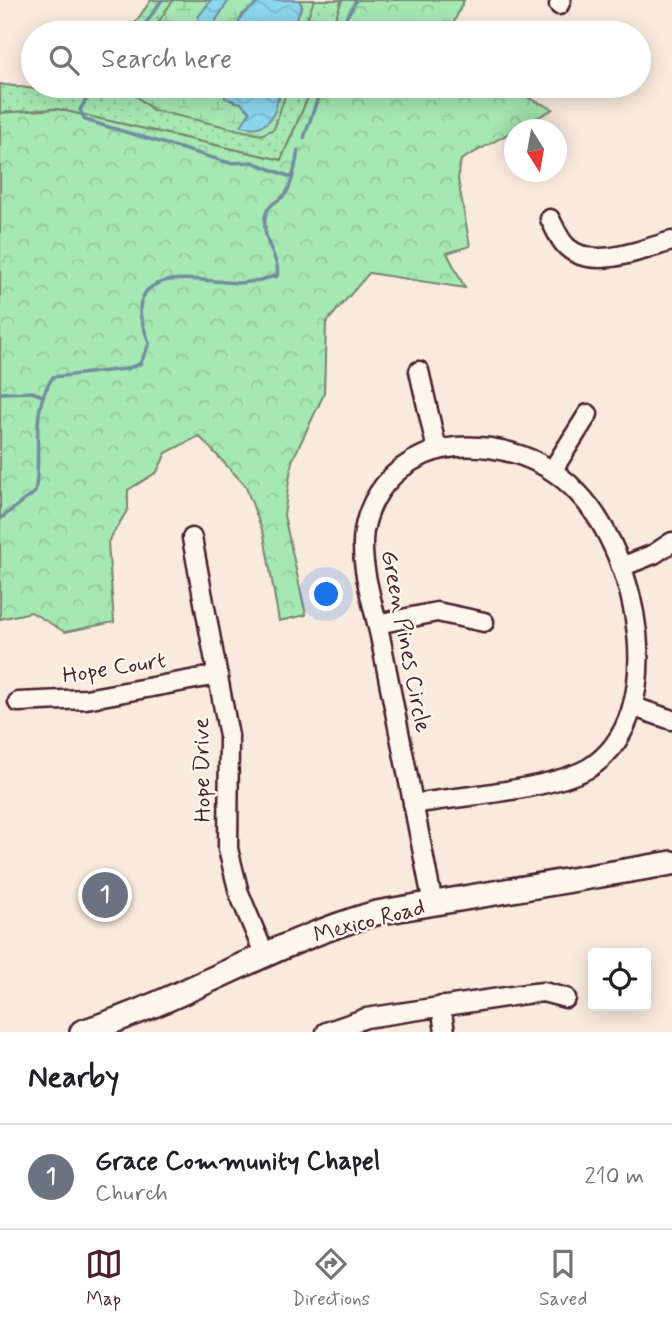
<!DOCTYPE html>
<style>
:root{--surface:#fff;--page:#f2f2f2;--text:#202124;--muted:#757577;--line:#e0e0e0;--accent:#4a1f2b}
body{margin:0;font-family:Mynerve,sans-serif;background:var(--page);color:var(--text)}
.controls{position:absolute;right:21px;bottom:21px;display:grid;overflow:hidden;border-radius:7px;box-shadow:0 4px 18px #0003}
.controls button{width:63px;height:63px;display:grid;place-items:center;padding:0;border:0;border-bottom:2px solid var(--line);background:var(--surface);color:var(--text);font:35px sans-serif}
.compass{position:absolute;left:504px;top:119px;width:63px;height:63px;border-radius:50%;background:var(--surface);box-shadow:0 4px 18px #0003;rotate:169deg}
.you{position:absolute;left:327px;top:595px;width:24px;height:24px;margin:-18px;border:5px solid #fff;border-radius:50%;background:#1a73e8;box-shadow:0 0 0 10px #1a73e833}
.badge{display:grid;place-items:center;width:46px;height:46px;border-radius:50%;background:var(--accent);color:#fff;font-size:23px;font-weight:700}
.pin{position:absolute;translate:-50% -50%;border:4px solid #fff;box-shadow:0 2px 7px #0006}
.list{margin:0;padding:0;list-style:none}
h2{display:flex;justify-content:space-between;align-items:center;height:91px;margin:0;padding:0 28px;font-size:30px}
h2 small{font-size:23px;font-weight:400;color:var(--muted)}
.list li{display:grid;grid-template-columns:46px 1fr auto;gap:21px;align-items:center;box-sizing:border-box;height:105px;padding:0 28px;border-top:2px solid var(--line)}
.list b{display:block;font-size:26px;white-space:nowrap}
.list p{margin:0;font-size:23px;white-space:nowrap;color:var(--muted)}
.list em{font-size:23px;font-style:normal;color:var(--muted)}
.icon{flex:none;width:38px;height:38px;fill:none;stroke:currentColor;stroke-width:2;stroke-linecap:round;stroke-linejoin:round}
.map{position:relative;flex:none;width:672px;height:1032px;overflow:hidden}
.search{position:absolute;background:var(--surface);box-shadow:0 4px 18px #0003;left:21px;right:21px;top:21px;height:77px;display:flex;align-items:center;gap:18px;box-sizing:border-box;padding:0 24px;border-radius:38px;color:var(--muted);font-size:26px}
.sheet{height:196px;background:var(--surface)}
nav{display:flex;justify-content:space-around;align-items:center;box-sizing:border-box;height:98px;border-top:2px solid var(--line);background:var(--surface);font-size:19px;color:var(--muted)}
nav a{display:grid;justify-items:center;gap:4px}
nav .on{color:var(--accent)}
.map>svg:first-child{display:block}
.grass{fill:url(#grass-dots);stroke:#78846f;stroke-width:2}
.forest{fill:url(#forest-crowns);stroke:#78846f;stroke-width:2}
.wetland{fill:url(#wetland-marsh);stroke:#78846f;stroke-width:2}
.water{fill:url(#water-waves);stroke:#728d9f;stroke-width:2}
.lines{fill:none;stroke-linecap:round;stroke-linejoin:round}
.stream{stroke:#728d9f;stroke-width:3.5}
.minor-casing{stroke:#4a1f2b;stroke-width:23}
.major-casing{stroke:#4a1f2b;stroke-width:28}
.minor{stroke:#fbf7ec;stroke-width:18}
.major{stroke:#fbf7ec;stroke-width:23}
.labels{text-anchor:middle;stroke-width:5;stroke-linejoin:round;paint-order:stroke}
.street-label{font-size:23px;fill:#4a1f2b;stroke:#fbf7ec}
</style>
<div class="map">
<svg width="672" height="1032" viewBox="0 0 672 1032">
<defs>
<pattern id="grass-dots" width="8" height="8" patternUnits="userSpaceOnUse" patternTransform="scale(1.75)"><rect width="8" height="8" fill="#a5e8b3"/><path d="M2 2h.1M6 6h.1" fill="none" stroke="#90c79a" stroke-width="1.8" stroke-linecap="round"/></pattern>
<pattern id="forest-crowns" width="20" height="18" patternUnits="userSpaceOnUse" patternTransform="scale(1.75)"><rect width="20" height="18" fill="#a5e8b3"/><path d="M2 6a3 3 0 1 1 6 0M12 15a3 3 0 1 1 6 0" fill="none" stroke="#90c79a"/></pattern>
<pattern id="wetland-marsh" width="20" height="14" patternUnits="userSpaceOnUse" patternTransform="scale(1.75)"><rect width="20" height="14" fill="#a5e8b3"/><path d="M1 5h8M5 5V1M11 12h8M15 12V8" fill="none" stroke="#90c79a"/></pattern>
<pattern id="water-waves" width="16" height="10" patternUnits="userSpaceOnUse" patternTransform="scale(1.75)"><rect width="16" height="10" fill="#8cd6ed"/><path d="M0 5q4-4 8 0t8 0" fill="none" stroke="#7ab7cb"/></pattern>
</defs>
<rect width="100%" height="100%" fill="#f9eade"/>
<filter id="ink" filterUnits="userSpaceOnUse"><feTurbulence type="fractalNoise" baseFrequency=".0143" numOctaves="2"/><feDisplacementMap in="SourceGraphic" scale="14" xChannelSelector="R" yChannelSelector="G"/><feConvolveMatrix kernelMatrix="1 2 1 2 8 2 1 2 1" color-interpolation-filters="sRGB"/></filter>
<g filter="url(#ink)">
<path class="grass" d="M 151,0 L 211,0 C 203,9 196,21 200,33 L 128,33 Z
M 299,0 L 342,0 L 330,33 L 290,33 L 302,6 Z
M 0,84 L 34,89 L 56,86 L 225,86 L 224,90 L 279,100 L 279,86 L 313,86 L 281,160 L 57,109 L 0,113 Z"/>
<path class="forest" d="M 342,0 L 464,0 L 449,33 L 330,33 Z
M 313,86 L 503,86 L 553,109 L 461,160 L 458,179 L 470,246 L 447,253 L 465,288 L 369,273 L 326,323 L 324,394 L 292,461 L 284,515 L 306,615 L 279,621 L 264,535 L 245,485 L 199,436 L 166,453 L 157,472 L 128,490 L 128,509 L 108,542 L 114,622 L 65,632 L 31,612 L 0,619 L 0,113 L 57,109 L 281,160 Z"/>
<path class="wetland" d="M 173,0 L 211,0 C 203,9 196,21 200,33 L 151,33 Z
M 229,0 L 263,0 L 242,15 L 238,33 L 212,33 L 216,20 Z
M 299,0 L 314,0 L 302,33 L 290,33 L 302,6 Z
M 134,86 L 225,86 L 231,101 L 241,103 L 251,112 L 250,116 L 279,100 L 279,86 L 288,86 L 274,129 L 261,135 L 153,110 L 136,96 Z"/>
<path class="water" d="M 211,0 L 229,0 L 216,20 L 212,33 L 200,33 L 198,17 Z
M 263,0 L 299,0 L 302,6 L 290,33 L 238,33 C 235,16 250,8 263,0 Z
M 225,86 L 279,86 C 278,111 271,134 241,126 L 250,112 L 241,103 L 225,98 Z"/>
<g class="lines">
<path class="stream" d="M 139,33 L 162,0
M 338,33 C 343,19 352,11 356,0
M 88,96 L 80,110 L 85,120 L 230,163 L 252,162 L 291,177
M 304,138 L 322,86
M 0,393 L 32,392 L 43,396
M 0,519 L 35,492 C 43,454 28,411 53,377 L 125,369 L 140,364 L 149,344 C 146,330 137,317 141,302 C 151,266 213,283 239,283 C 251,283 265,278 277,276 C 281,259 262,244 265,218 C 267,203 278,203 286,193 C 293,183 296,163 298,150"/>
<g class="minor-casing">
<path id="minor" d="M 559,5 L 561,0
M 550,219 C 555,228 559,240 567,247 C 593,271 643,249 672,241
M 419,371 L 437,450
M 552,471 L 588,414
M 192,538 L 229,736 L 228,849 L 239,893 L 265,956
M 621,567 L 654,554 L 672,542
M 377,624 L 437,612 L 484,622
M 18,702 L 86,699 L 218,675
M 637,708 L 672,720
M 413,804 C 460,796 549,790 589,768 C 672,716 638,555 578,493 C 555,468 524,453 490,448 C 468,445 444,446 424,455 C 392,469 370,496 364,531 C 359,563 373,604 380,636 C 396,718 413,801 429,884 L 433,903
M 441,1006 L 445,1032
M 326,1032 L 366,1018 L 525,994 L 543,992 L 566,998"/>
</g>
<g class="major-casing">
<path id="major" d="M 82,1032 C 183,1000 274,942 376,913 L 672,863"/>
</g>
<use href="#minor" class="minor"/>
<use href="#major" class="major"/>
</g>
</g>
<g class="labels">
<g class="street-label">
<text transform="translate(407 641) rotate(79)" y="8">Green Pines Circle</text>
<text transform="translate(114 667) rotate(-9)" y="8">Hope Court</text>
<text transform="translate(201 770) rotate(-91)" y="8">Hope Drive</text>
<text transform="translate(369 920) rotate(-15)" y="8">Mexico Road</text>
</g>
</g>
</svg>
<div class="controls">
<button><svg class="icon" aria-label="locate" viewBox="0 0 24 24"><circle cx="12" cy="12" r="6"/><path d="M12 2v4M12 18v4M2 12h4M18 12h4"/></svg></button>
</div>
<svg class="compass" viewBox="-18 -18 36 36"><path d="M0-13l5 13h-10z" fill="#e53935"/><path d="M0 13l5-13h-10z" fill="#757577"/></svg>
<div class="you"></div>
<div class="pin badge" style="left:105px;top:895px;background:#6b7280">1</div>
<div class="search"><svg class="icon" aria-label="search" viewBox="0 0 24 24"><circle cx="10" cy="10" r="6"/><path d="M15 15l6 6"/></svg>Search here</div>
</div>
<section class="sheet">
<h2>Nearby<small></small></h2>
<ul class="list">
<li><span class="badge" style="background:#6b7280">1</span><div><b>Grace Community Chapel</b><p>Church</p></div><em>210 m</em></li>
</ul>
</section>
<nav>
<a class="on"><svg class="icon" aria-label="map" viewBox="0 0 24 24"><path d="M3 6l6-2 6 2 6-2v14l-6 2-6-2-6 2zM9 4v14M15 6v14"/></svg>Map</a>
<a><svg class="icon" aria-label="directions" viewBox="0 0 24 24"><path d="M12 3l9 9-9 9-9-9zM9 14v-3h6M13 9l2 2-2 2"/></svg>Directions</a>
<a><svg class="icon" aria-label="saved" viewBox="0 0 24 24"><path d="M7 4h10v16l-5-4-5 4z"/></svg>Saved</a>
</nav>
